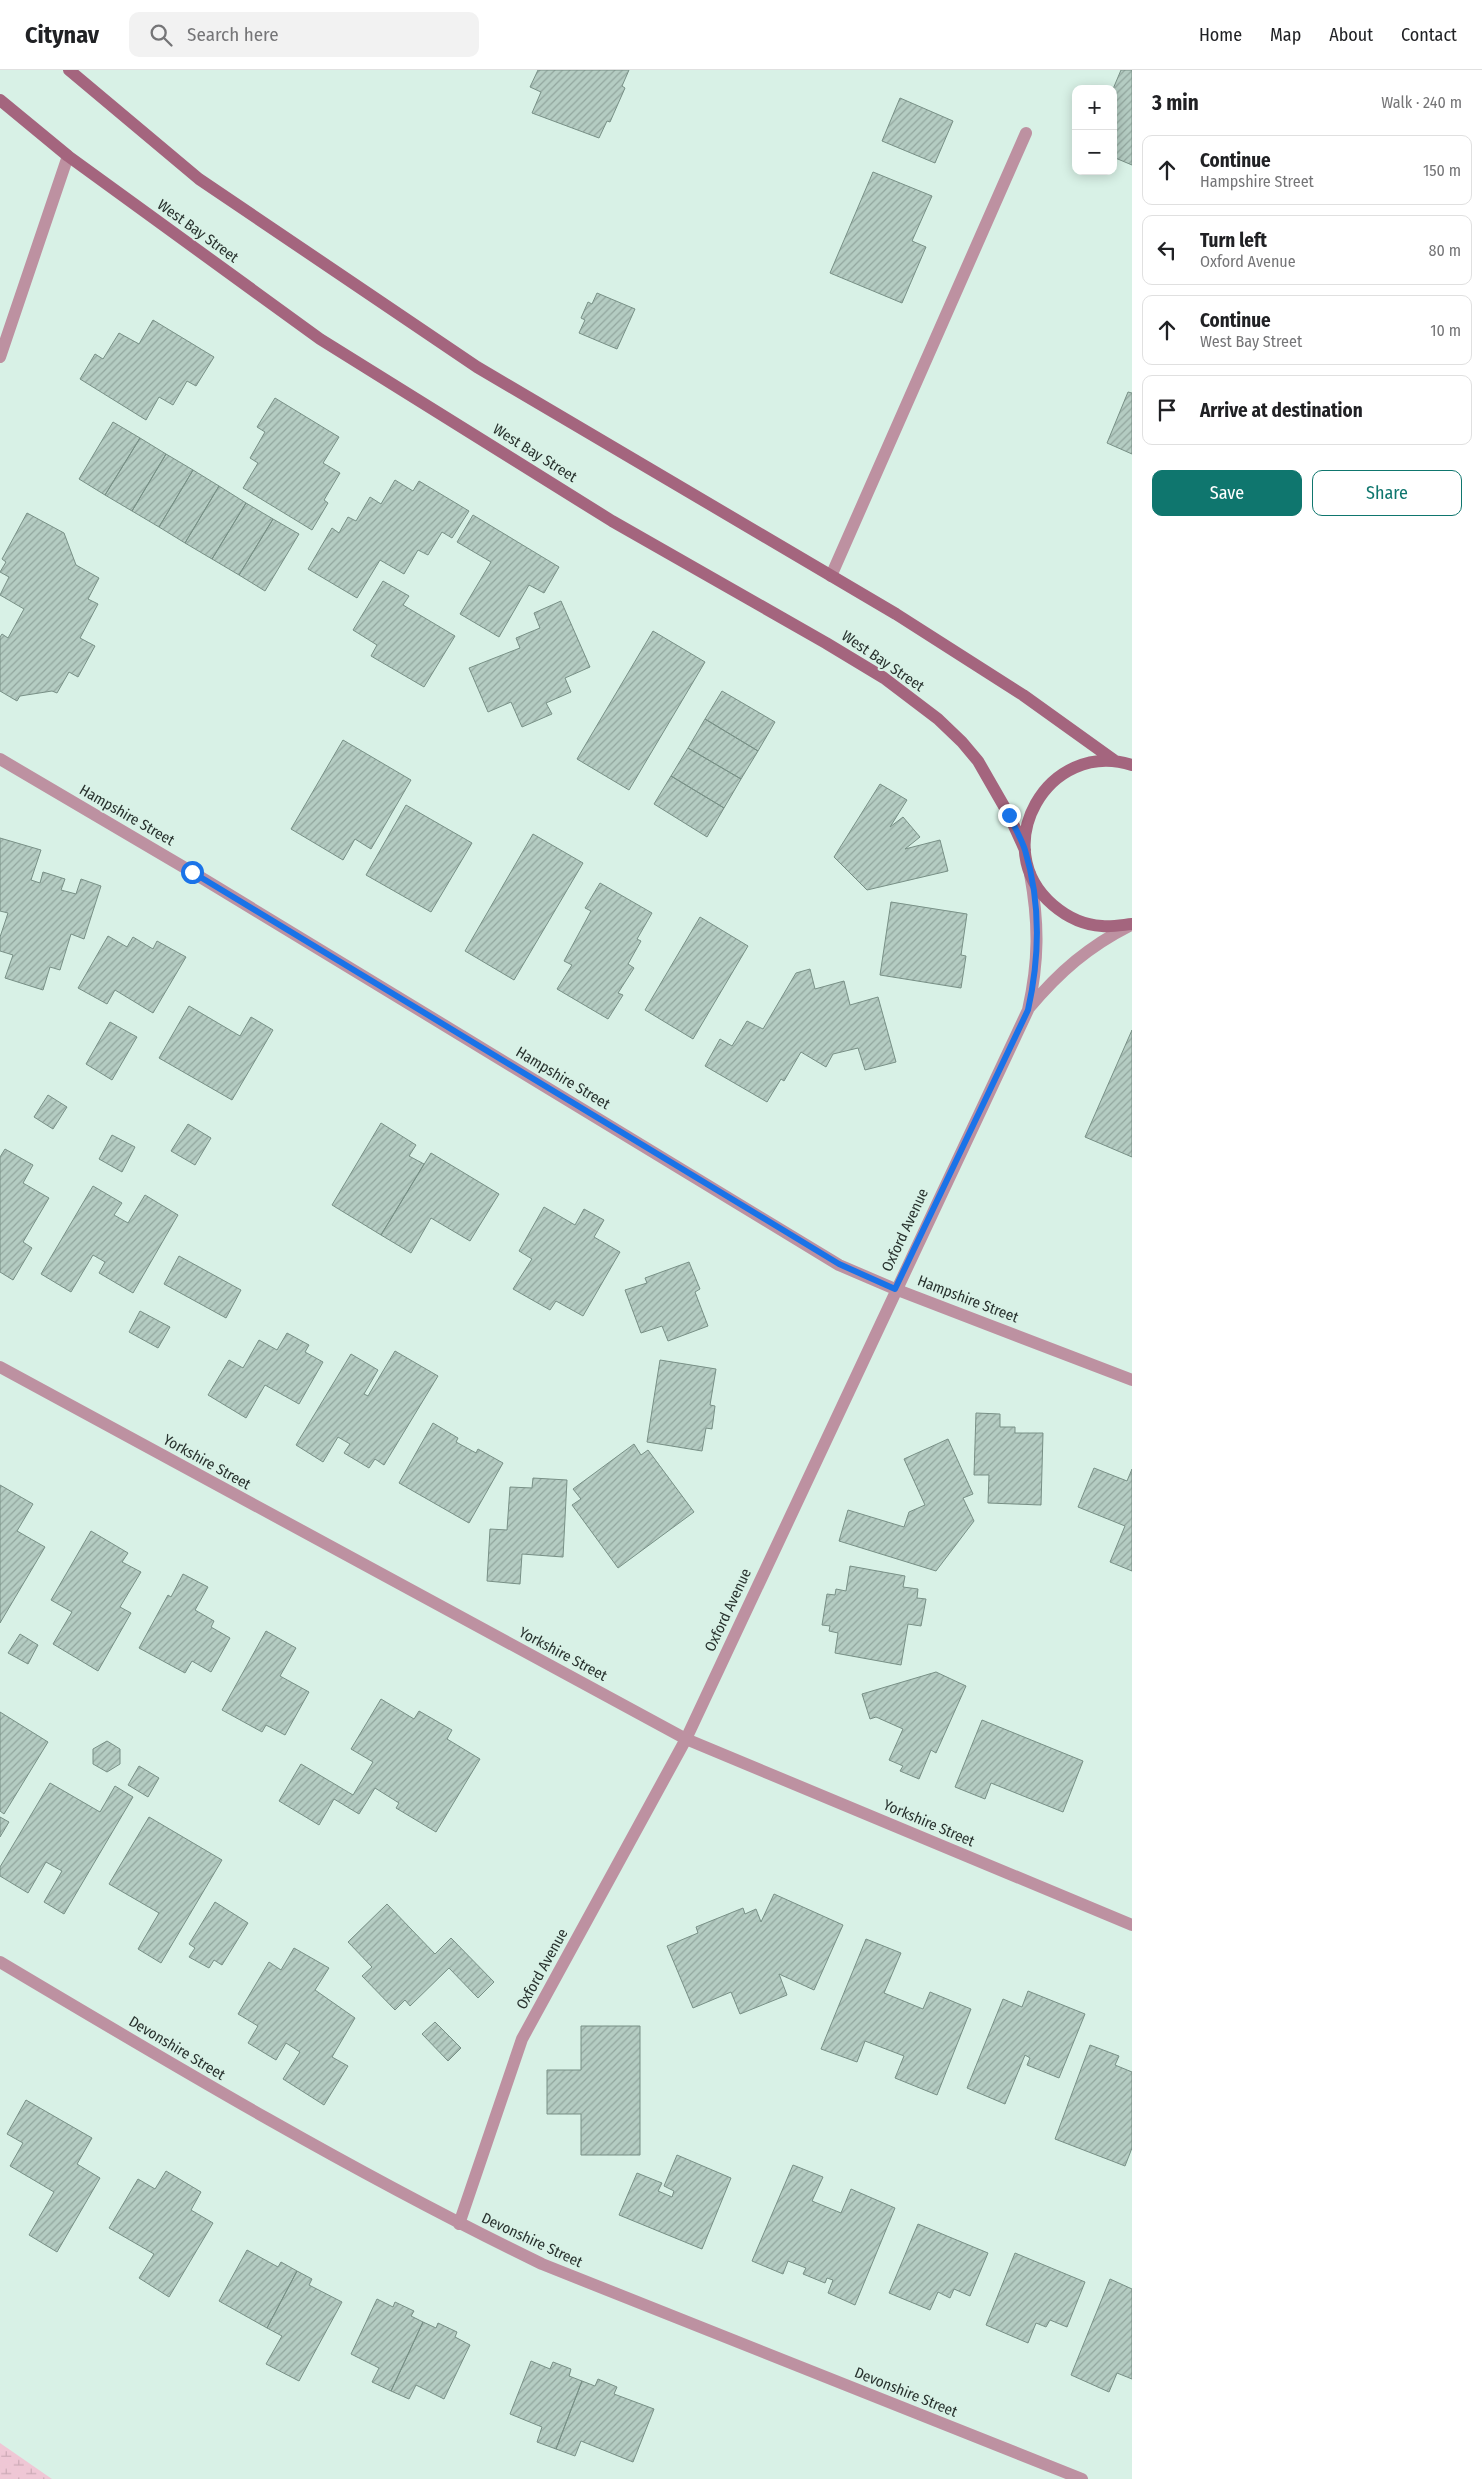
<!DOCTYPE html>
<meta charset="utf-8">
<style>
:root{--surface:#fff;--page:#f2f2f2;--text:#202124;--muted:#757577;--line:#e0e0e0;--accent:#0f766e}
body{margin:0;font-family:"Fira Sans Condensed",sans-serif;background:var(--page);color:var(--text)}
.controls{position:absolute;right:15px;top:15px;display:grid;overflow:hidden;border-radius:10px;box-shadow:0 2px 12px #0003}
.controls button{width:45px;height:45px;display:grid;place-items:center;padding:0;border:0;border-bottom:1px solid var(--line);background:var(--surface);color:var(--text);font:25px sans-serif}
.stop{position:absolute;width:15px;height:15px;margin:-11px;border:4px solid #1a73e8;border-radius:50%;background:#fff}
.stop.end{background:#1a73e8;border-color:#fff;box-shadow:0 1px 5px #0008}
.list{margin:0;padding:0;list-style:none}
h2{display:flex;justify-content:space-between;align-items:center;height:65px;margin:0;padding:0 20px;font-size:21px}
h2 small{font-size:16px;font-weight:400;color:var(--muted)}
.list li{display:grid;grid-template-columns:32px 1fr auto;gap:15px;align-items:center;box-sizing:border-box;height:70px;margin:0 10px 10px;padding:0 10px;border:1px solid var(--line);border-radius:10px}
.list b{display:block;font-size:19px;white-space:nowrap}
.list p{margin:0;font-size:16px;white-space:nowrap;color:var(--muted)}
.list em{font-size:16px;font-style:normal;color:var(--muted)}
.actions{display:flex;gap:10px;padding:15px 20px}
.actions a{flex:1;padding:11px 0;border:1px solid var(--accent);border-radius:10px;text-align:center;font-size:18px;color:var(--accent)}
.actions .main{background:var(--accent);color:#fff}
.icon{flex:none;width:28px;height:28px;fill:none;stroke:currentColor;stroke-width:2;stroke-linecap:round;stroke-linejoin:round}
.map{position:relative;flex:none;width:1132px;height:2409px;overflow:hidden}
header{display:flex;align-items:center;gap:30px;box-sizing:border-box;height:70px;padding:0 25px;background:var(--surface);border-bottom:1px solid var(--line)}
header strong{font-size:24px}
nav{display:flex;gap:28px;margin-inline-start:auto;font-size:18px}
.search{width:350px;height:45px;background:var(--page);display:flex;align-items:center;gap:12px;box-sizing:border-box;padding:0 18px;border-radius:10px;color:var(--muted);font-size:19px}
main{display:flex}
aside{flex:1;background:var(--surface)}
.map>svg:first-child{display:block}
.wetland{fill:url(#wetland-marsh)}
.building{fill:url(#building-hatch);stroke:#789086}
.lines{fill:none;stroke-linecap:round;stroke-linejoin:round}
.service{stroke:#bd91a1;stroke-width:12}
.minor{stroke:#bd91a1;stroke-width:12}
.secondary{stroke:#a4657e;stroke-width:12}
.route{stroke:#1a73e8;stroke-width:6}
.labels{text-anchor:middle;stroke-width:4;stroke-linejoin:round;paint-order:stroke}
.street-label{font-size:15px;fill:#28322e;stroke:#d8f1e6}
</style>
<header>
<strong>Citynav</strong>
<div class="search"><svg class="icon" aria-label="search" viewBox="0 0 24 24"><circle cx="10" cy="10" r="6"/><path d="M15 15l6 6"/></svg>Search here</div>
<nav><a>Home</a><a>Map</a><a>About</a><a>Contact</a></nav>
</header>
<main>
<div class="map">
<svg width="1132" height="2409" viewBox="0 0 1132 2409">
<defs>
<pattern id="wetland-marsh" width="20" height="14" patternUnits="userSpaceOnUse" patternTransform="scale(1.25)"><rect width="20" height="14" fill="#efc7d5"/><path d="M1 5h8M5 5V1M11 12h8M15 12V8" fill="none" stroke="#cdabb7"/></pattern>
<pattern id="building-hatch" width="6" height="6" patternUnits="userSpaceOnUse" patternTransform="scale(1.25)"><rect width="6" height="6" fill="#b4ccc2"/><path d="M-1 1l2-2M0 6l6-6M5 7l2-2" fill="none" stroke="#92a69e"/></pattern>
</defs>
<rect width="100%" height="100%" fill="#d8f1e6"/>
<path class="wetland" d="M 0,2373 L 52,2409 L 0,2409 Z"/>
<path class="building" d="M 538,0 L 629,0 L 622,16 L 625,18 L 610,52 L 607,51 L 599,68 L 532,43 L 541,22 L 530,17 Z
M 1121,0 L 1132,0 L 1132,95 L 1113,87 L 1113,19 Z
M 900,28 L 953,51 L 935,93 L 882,71 Z
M 873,102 L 932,126 L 912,171 L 926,177 L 902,233 L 830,203 Z
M 597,223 L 635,239 L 617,279 L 579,263 L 585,250 L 581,248 L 588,232 L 592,234 Z
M 153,250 L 214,287 L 196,316 L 187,311 L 173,335 L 159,327 L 146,350 L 80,309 L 95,284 L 103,289 L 119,263 L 139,274 Z
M 1128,322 L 1132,323 L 1132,384 L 1107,373 Z
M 275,328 L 339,367 L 323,393 L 340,403 L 324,430 L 328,433 L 312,460 L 243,418 L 258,393 L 250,388 L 265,362 L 257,357 Z
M 113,352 L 140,368 L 105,425 L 79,409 Z
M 140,368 L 166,384 L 132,441 L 105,425 Z
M 166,384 L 193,400 L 159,457 L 132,441 Z
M 193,400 L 219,416 L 185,473 L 159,457 Z
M 395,410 L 413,421 L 419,411 L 469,441 L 452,468 L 442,462 L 428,485 L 418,480 L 404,504 L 380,490 L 357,528 L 308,499 L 332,458 L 339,463 L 348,447 L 356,451 L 370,427 L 381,434 Z
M 219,416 L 246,433 L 212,489 L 185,473 Z
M 246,433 L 273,449 L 239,505 L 212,489 Z
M 27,443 L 64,463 L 76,495 L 99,508 L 88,529 L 98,534 L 80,568 L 95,576 L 78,607 L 69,602 L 57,623 L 52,621 L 20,626 L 17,631 L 0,621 L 0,567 L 2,564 L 8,568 L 24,539 L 0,525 L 9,507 L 0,502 L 6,492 L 2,489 Z
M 473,445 L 559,497 L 544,523 L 529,515 L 499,567 L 460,544 L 491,492 L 457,472 Z
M 273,449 L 299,464 L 265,521 L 239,505 Z
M 383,511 L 409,526 L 403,535 L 455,566 L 424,617 L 371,586 L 377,575 L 353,560 Z
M 561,531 L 590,597 L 565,608 L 571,622 L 546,633 L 552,644 L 522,657 L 511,632 L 488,642 L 469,598 L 520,578 L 516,568 L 540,558 L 534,543 Z
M 653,561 L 705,592 L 629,720 L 577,689 Z
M 722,621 L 775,652 L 758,681 L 705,649 Z
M 705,649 L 758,681 L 741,709 L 688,678 Z
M 343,670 L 411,710 L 371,779 L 355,769 L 343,790 L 291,759 Z
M 688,678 L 741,709 L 724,738 L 671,706 Z
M 671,706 L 724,738 L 707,767 L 654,734 Z
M 880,714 L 907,730 L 890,757 L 903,747 L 920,767 L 905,779 L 940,770 L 948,801 L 867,820 L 834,787 Z
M 406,735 L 472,773 L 431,842 L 366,805 Z
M 533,764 L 583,793 L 514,910 L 465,881 Z
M 0,768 L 41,780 L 31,810 L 40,813 L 43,802 L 65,809 L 61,820 L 76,824 L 81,809 L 101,816 L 84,869 L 71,864 L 60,900 L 50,897 L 43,920 L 5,908 L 13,885 L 0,881 L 0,867 L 8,843 L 0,841 Z
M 600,813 L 652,843 L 637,869 L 641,871 L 628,894 L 634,898 L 618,923 L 623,925 L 608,949 L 557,919 L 572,895 L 564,891 L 591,841 L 585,838 Z
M 891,832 L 967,844 L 961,885 L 966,886 L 961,918 L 880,905 Z
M 700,847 L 748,876 L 693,969 L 645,940 Z
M 108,866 L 127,877 L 133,867 L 153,879 L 157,871 L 186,887 L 153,943 L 115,920 L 107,934 L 78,918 Z
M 810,899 L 815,919 L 844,911 L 850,935 L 878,927 L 896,992 L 865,1000 L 858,978 L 833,984 L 826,997 L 801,982 L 784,1011 L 781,1009 L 767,1032 L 705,996 L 720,969 L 732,976 L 747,951 L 763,959 L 796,903 Z
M 189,936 L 240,966 L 251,947 L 273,960 L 232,1030 L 159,988 Z
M 110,952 L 137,967 L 112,1010 L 86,994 Z
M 1132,960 L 1132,1087 L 1085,1067 Z
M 48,1025 L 67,1037 L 53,1059 L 34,1047 Z
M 381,1053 L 416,1075 L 409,1086 L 424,1094 L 381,1165 L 332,1135 Z
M 188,1054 L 211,1068 L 195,1095 L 171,1081 Z
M 112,1065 L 135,1077 L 122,1102 L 99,1089 Z
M 5,1079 L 33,1095 L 23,1113 L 49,1128 L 23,1172 L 32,1178 L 13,1210 L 0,1202 L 0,1087 Z
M 431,1083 L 499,1124 L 470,1171 L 431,1148 L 411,1183 L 381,1165 Z
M 93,1116 L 122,1133 L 114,1145 L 128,1153 L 145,1125 L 178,1145 L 133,1223 L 99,1203 L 105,1192 L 93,1185 L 71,1222 L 41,1204 Z
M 544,1137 L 575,1155 L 584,1139 L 604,1150 L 594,1167 L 620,1182 L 583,1246 L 556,1231 L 550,1240 L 513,1219 L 532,1189 L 519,1181 Z
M 179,1186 L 241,1220 L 226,1248 L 164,1214 Z
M 689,1192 L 700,1219 L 695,1222 L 708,1256 L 668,1271 L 662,1256 L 641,1263 L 625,1220 L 647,1213 L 645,1208 Z
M 140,1241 L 170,1257 L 158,1278 L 129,1262 Z
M 287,1263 L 309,1275 L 305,1282 L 323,1292 L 299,1334 L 265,1315 L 246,1348 L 208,1325 L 229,1290 L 243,1298 L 259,1270 L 277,1280 Z
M 395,1281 L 438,1306 L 384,1395 L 375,1389 L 369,1398 L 344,1383 L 350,1374 L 338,1367 L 323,1392 L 296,1375 L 351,1284 L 378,1300 L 364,1324 L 368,1326 Z
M 660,1290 L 716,1299 L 710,1335 L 715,1336 L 712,1359 L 706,1358 L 702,1381 L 647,1372 Z
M 976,1343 L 1000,1344 L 1000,1357 L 1015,1357 L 1015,1363 L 1043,1363 L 1041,1435 L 988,1433 L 989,1405 L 974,1405 Z
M 433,1353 L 458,1368 L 456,1372 L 476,1383 L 478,1379 L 503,1393 L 469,1453 L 399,1413 Z
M 948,1369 L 973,1424 L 963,1428 L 974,1451 L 936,1501 L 839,1471 L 848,1440 L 904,1457 L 909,1442 L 925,1435 L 904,1389 Z
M 634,1374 L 641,1385 L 648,1380 L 694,1442 L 618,1498 L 572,1435 L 581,1429 L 573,1419 Z
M 1094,1398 L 1127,1411 L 1132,1399 L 1132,1501 L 1110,1492 L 1125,1456 L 1078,1437 Z
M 533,1408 L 567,1410 L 563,1487 L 522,1484 L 520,1514 L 487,1511 L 490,1459 L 507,1460 L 510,1417 L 532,1418 Z
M 0,1415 L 33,1434 L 17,1461 L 45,1477 L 0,1553 Z
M 91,1461 L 128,1483 L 122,1492 L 141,1502 L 120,1537 L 131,1543 L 98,1601 L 53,1574 L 72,1542 L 51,1530 Z
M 850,1496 L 905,1506 L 903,1517 L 918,1519 L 917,1528 L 926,1529 L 921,1556 L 908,1554 L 901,1595 L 835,1583 L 838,1563 L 829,1561 L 830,1556 L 822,1555 L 827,1524 L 835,1525 L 836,1519 L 846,1521 Z
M 183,1504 L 208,1517 L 195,1540 L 214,1551 L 211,1557 L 230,1568 L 211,1602 L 192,1591 L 185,1603 L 139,1578 L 168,1525 L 171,1527 Z
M 266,1561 L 296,1578 L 280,1606 L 309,1622 L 285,1665 L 266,1655 L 262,1662 L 222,1640 Z
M 20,1564 L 38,1575 L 28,1594 L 8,1583 Z
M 936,1602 L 966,1616 L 936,1683 L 931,1680 L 919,1709 L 900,1701 L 903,1696 L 889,1690 L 903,1659 L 876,1647 L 870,1649 L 862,1624 Z
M 381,1629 L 414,1649 L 419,1641 L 452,1660 L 447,1669 L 480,1689 L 436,1762 L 396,1738 L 399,1733 L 375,1718 L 359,1744 L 334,1729 L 319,1755 L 279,1731 L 301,1694 L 353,1725 L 373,1692 L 351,1679 Z
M 0,1642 L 48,1672 L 4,1744 L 0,1741 Z
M 982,1650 L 1083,1691 L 1063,1742 L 991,1713 L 985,1729 L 955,1717 Z
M 107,1671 L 120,1679 L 120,1694 L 107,1702 L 93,1694 L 93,1679 Z
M 139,1696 L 159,1708 L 148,1727 L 128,1715 Z
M 50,1713 L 100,1742 L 115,1716 L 133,1727 L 64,1844 L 44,1832 L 62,1801 L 46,1792 L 28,1823 L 0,1806 L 0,1797 Z
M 0,1747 L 9,1752 L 0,1767 Z
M 149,1747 L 222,1790 L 161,1893 L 138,1879 L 159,1843 L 109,1814 Z
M 774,1824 L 843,1855 L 814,1920 L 779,1904 L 787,1925 L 740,1944 L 731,1922 L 693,1938 L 667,1876 L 698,1863 L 696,1857 L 743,1838 L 745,1844 L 756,1839 L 761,1852 Z
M 215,1832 L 248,1853 L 222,1895 L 214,1890 L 209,1898 L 189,1887 L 195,1878 L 189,1874 Z
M 387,1834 L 435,1884 L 451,1868 L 494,1912 L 478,1928 L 449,1898 L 410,1936 L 405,1930 L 395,1940 L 362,1906 L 372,1897 L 348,1872 Z
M 866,1869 L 901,1883 L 884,1923 L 923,1939 L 930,1922 L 971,1939 L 937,2025 L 895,2008 L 904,1986 L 865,1971 L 857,1992 L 821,1979 Z
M 294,1878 L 329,1898 L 315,1920 L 355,1948 L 332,1987 L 348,1996 L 324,2035 L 283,2009 L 300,1982 L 286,1973 L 276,1990 L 248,1973 L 258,1956 L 238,1944 L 269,1892 L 281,1900 Z
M 1028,1921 L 1085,1944 L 1059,2008 L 1027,1995 L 1030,1988 L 1025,1985 L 1005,2034 L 967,2018 L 1003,1929 L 1022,1937 Z
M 435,1952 L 461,1978 L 448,1991 L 422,1964 Z
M 581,1956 L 640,1956 L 640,2085 L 581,2085 L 581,2044 L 547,2044 L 547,2000 L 581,2000 Z
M 1090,1975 L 1119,1986 L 1115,1995 L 1132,2002 L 1132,2078 L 1125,2096 L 1055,2069 Z
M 26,2030 L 92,2068 L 77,2094 L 100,2108 L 57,2182 L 29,2165 L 54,2122 L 10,2096 L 23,2073 L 7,2064 Z
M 677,2085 L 731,2108 L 702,2179 L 619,2145 L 637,2103 L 662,2113 L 658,2121 L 672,2127 L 674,2121 L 664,2116 Z
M 793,2095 L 823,2107 L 812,2131 L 841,2143 L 851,2119 L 895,2138 L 855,2235 L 828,2223 L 833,2210 L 827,2208 L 825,2213 L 803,2204 L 806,2198 L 788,2191 L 783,2204 L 752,2191 Z
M 166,2101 L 201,2122 L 191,2140 L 213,2153 L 169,2227 L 139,2208 L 154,2184 L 109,2158 L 138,2109 L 155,2119 Z
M 918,2154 L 988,2183 L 970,2226 L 954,2219 L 950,2228 L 938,2222 L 930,2240 L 889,2223 Z
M 247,2180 L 278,2197 L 281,2192 L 297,2201 L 267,2258 L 219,2231 Z
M 1015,2183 L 1085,2212 L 1067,2257 L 1050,2250 L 1046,2257 L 1036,2253 L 1028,2273 L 986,2255 Z
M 297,2201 L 312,2209 L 309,2215 L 342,2232 L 299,2311 L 266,2294 L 282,2266 L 267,2258 Z
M 1110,2209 L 1132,2219 L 1132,2309 L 1117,2303 L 1109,2322 L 1071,2305 Z
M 377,2229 L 393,2237 L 395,2232 L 414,2241 L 411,2246 L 423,2252 L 391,2321 L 372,2312 L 379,2298 L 351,2284 Z
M 423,2252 L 436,2258 L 438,2253 L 457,2262 L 455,2267 L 470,2275 L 444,2329 L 416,2315 L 409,2329 L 391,2321 Z
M 531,2291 L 550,2299 L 553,2292 L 571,2299 L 569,2306 L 582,2311 L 556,2379 L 537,2372 L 542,2357 L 510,2344 Z
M 598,2309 L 617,2317 L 614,2324 L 654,2339 L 633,2392 L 581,2371 L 575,2386 L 556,2379 L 582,2311 L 595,2316 Z"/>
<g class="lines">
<path class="service" d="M 831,506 L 1026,63"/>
<path class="minor" d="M 0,287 L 68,86
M 0,689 L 192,802 L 839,1195 L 895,1219 L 1132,1310
M 1029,938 C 1059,902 1089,876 1131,855
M 0,1297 L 686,1669 L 1132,1855
M 0,1892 C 178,1998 356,2104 542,2194 L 1082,2409
M 459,2154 L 522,1969 L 686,1669 L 1028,940 C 1039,891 1039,853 1030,804"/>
<path class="secondary" d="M 69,0 L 199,109 L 477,297 L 896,544 L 1023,625 L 1115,691
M 0,30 L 68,86 L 320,269 L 612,451 L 826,573 L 884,608 L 938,649 L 962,672 L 978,691 L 1009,745 L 1025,780
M 1132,695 C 1048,668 986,778 1053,835 C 1067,847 1084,855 1102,856 C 1112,857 1122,855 1132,854"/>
</g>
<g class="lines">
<path class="route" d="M 192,802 L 839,1194 L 895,1219 L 1028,940 C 1040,886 1041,833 1025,780 C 1021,768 1014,756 1009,745"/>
</g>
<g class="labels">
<g class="street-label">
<text transform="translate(198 161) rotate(36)" y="5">West Bay Street</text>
<text transform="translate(535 383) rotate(32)" y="5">West Bay Street</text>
<text transform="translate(883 591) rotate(34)" y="5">West Bay Street</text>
<text transform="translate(127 745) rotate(30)" y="5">Hampshire Street</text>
<text transform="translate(563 1008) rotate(31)" y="5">Hampshire Street</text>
<text transform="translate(905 1160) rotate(-65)" y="5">Oxford Avenue</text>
<text transform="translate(968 1229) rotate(21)" y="5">Hampshire Street</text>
<text transform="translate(207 1392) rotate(29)" y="5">Yorkshire Street</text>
<text transform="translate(728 1540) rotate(-65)" y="5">Oxford Avenue</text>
<text transform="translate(563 1584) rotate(28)" y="5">Yorkshire Street</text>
<text transform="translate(929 1753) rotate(23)" y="5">Yorkshire Street</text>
<text transform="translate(542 1899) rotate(-61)" y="5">Oxford Avenue</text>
<text transform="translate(177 1978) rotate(31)" y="5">Devonshire Street</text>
<text transform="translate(532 2170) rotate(25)" y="5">Devonshire Street</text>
<text transform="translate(906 2322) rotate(22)" y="5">Devonshire Street</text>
</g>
</g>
</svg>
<div class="controls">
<button>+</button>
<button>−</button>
</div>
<div class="stop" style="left:192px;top:802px"></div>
<div class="stop end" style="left:1009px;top:745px"></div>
</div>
<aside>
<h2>3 min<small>Walk · 240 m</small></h2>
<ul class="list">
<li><svg class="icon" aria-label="ahead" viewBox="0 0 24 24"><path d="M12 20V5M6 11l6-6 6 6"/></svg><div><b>Continue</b><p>Hampshire Street</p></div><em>150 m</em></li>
<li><svg class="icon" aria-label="left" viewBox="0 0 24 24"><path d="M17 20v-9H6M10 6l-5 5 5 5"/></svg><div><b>Turn left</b><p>Oxford Avenue</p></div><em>80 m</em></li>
<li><svg class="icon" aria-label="ahead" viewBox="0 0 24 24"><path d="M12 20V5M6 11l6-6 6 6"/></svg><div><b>Continue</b><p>West Bay Street</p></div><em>10 m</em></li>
<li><svg class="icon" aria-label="arrive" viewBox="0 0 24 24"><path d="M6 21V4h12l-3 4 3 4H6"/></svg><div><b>Arrive at destination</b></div></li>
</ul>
<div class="actions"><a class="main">Save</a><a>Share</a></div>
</aside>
</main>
